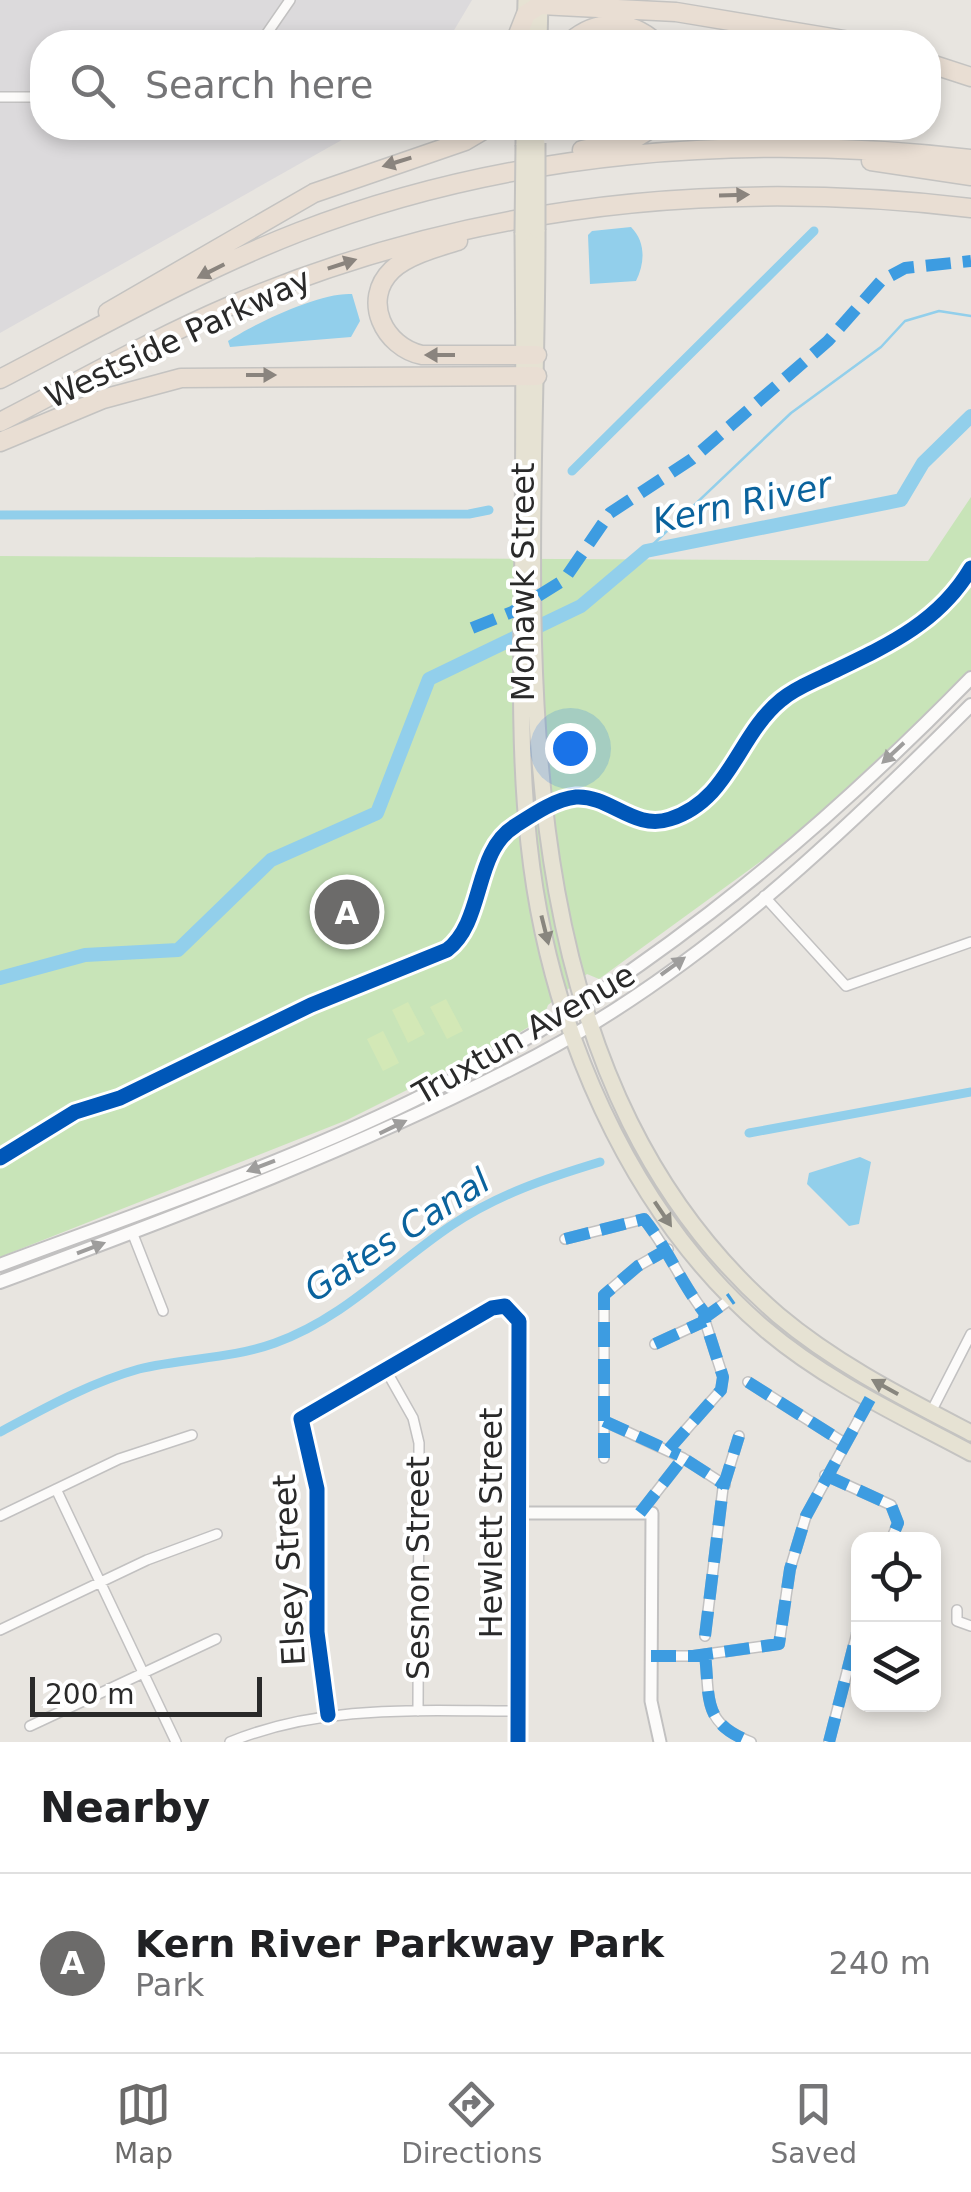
<!DOCTYPE html>
<style>
:root{--surface:#fff;--page:#f2f2f2;--text:#202124;--muted:#757577;--line:#e0e0e0;--accent:#6c6b6a}
body{margin:0;font-family:"DejaVu Sans",sans-serif;background:var(--page);color:var(--text)}
.controls{position:absolute;right:30px;bottom:30px;display:grid;overflow:hidden;border-radius:20px;box-shadow:0 5px 15px #0003}
.controls button{width:90px;height:90px;display:grid;place-items:center;padding:0;border:0;border-bottom:2px solid var(--line);background:var(--surface);color:var(--text);font:50px sans-serif}
.scale{position:absolute;left:30px;bottom:25px;width:232px;box-sizing:border-box;padding-left:10px;border:5px solid #2a2a2a;border-top:0;font-size:28px;line-height:35px;white-space:nowrap;color:#2a2a2a;-webkit-text-stroke:8px #fff;paint-order:stroke}
.you{position:absolute;left:570px;top:748px;width:35px;height:35px;margin:-25px;border:8px solid #fff;border-radius:50%;background:#1a73e8;box-shadow:0 0 0 15px #1a73e833}
.badge{display:grid;place-items:center;width:65px;height:65px;border-radius:50%;background:var(--accent);color:#fff;font-size:32px;font-weight:700}
.pin{position:absolute;translate:-50% -50%;border:5px solid #fff;box-shadow:0 2px 10px #0006}
.list{margin:0;padding:0;list-style:none}
h2{display:flex;justify-content:space-between;align-items:center;height:130px;margin:0;padding:0 40px;font-size:42px}
h2 small{font-size:32px;font-weight:400;color:var(--muted)}
.list li{display:grid;grid-template-columns:65px 1fr auto;gap:30px;align-items:center;box-sizing:border-box;height:180px;padding:0 40px;border-top:2px solid var(--line)}
.list b{display:block;font-size:38px;white-space:nowrap}
.list p{margin:0;font-size:32px;white-space:nowrap;color:var(--muted)}
.list em{font-size:32px;font-style:normal;color:var(--muted)}
.icon{flex:none;width:55px;height:55px;fill:none;stroke:currentColor;stroke-width:2;stroke-linecap:round;stroke-linejoin:round}
.map{position:relative;flex:none;width:971px;height:1742px;overflow:hidden}
.search{position:absolute;background:var(--surface);box-shadow:0 5px 15px #0003;left:30px;right:30px;top:30px;height:110px;display:flex;align-items:center;gap:25px;box-sizing:border-box;padding:0 35px;border-radius:40px;color:var(--muted);font-size:38px}
.sheet{height:310px;background:var(--surface)}
nav{display:flex;justify-content:space-around;align-items:center;box-sizing:border-box;height:140px;border-top:2px solid var(--line);background:var(--surface);font-size:28px;color:var(--muted)}
nav a{display:grid;justify-items:center;gap:5px}
nav .on{color:var(--accent)}
.map>svg:first-child{display:block}
.industrial{fill:#dcdadc}
.green{fill:#c8e4b8}
.pitch{fill:#d3e8b6}
.water{fill:#92cfeb}
.lines{fill:none;stroke-linecap:round;stroke-linejoin:round}
.stream{stroke:#92cfeb;stroke-width:2.5}
.canal{stroke:#92cfeb;stroke-width:9}
.river{stroke:#92cfeb;stroke-width:14}
.minor-casing{stroke:#c2c1c1;stroke-width:12}
.tertiary-casing{stroke:#c2c1c1;stroke-width:15}
.secondary-casing{stroke:#c2c1c1;stroke-width:16}
.primary-casing{stroke:#c4c3c1;stroke-width:19}
.motorway-casing{stroke:#c4c3c1;stroke-width:21}
.minor{stroke:#fcfbfa;stroke-width:9}
.tertiary{stroke:#fcfbfa;stroke-width:11}
.secondary{stroke:#fcfbfa;stroke-width:12}
.primary{stroke:#e6e2d3;stroke-width:15}
.motorway{stroke:#e9ded3;stroke-width:18}
.primary-bridge-casing{stroke:#c4c3c1;stroke-width:19;stroke-linecap:butt}
.primary-bridge{stroke:#e6e2d3;stroke-width:15}
.quiet{stroke:#3d9ce1;stroke-width:12;stroke-dasharray:25 12;stroke-linecap:butt}
.cycleway-casing{stroke:#fff;stroke-width:21}
.cycleway{stroke:#0057b8;stroke-width:15}
.oneway{fill:#8a847e}
.oneway2{fill:#9e9d9c}
.oneway3{fill:#88867e}
.labels{text-anchor:middle;stroke-width:8;stroke-linejoin:round;paint-order:stroke}
.street-label{font-size:32px;fill:#2a2a2a;stroke:#fff}
.water-label{font-size:35px;font-style:italic;fill:#0b639d;stroke:#fff}
</style>
<div class="map">
<svg width="971" height="1742" viewBox="0 0 971 1742">
<rect width="100%" height="100%" fill="#e8e5e0"/>
<path class="industrial" d="M 0,0 L 472,0 L 447,42 L 42,42 L 42,128 L 363,128 L 0,333 Z"/>
<path class="green" d="M 971,497 L 971,672 L 793,838 L 599,979 L 587,974 L 548,1005 L 543,1018 L 509,1039 L 347,1120 L 0,1257 L 0,556 L 928,561 Z"/>
<path class="pitch" d="M 446,999 L 463,1031 L 447,1039 L 430,1007 Z
M 408,1002 L 425,1034 L 408,1043 L 392,1010 Z
M 383,1031 L 399,1063 L 383,1071 L 367,1039 Z"/>
<path class="water" d="M 631,227 C 646,242 645,263 636,281 L 590,284 L 588,235 L 592,231 Z
M 352,294 L 360,321 L 351,337 L 230,347 L 228,341 C 255,323 321,292 352,294 Z
M 860,1157 L 871,1162 L 859,1224 L 849,1226 L 807,1184 L 809,1173 Z"/>
<g class="lines">
<path class="stream" d="M 646,551 L 791,413 L 881,347 L 905,321 L 939,311 L 971,316"/>
<path class="canal" d="M 572,471 L 814,231
M 0,515 L 469,514 L 489,510
M 749,1133 L 971,1092
M 0,1432 C 45,1408 89,1383 139,1369 C 184,1358 231,1359 275,1343 C 345,1318 392,1265 452,1225 C 499,1194 547,1178 600,1162"/>
<path class="river" d="M 0,978 L 85,955 L 178,950 L 271,860 L 377,813 L 429,679 L 581,606 L 646,551 L 901,500 L 923,463 L 971,416"/>
<g class="minor-casing">
<path id="minor" d="M 261,42 L 290,0
M 0,97 L 42,97
M 764,896 L 846,986 L 971,942
M 132,1232 L 163,1311
M 565,1239 L 644,1219 C 669,1250 681,1284 707,1316
M 655,1344 L 705,1321
M 387,1372 L 413,1418 L 419,1443 L 418,1711
M 748,1382 L 843,1442
M 931,1412 L 971,1334
M 604,1421 L 683,1458
M 669,1449 L 721,1390 L 723,1377 L 704,1318 L 732,1298
M 604,1458 L 604,1295 L 638,1266 L 668,1249
M 825,1475 L 891,1505 L 898,1523 L 891,1540
M 56,1489 L 176,1742
M 640,1513 L 683,1458 L 725,1485
M 0,1516 L 119,1459 L 192,1435
M 957,1610 L 957,1621 L 971,1626
M 0,1630 L 147,1560 L 217,1534
M 705,1636 L 723,1488 L 739,1436
M 705,1654 C 710,1700 702,1723 751,1742
M 651,1656 L 693,1656 L 779,1644 L 790,1569 L 806,1516 L 870,1399
M 328,1715 L 317,1632 L 317,1489 L 301,1419 L 492,1308 L 505,1306 L 519,1321 L 518,1742
M 30,1726 L 216,1639
M 230,1742 C 322,1704 420,1711 518,1711
M 829,1742 L 858,1629"/>
</g>
<g class="tertiary-casing">
<path id="tertiary" d="M 518,1513 L 652,1513 L 651,1701 L 660,1742"/>
</g>
<g class="secondary-casing">
<path id="secondary" d="M 0,1265 C 139,1213 281,1165 414,1100 C 625,995 807,846 971,678
M 0,1282 C 183,1214 364,1146 536,1056 C 700,970 841,835 971,705"/>
</g>
<g class="primary-casing">
<path id="primary" d="M 525,42 L 526,0
M 539,42 L 540,0
M 524,145 L 524,128
M 537,230 C 538,587 476,1054 778,1315 C 836,1364 904,1398 971,1433
M 523,233 C 524,336 524,439 523,542 C 522,642 518,745 529,844 C 548,1022 627,1211 765,1329 C 826,1381 900,1415 971,1453"/>
</g>
<g class="motorway-casing">
<path id="motorway" d="M 515,42 L 526,14 L 540,5 L 676,12 L 856,42
M 570,42 C 596,19 630,19 655,42
M 928,63 L 971,77
M 537,128 L 538,128
M 582,150 L 634,139 L 652,128
M 871,161 L 971,176
M 458,241 C 438,247 408,255 392,270 C 361,300 384,347 422,355 L 537,355
M 108,312 L 314,193 L 465,141 L 487,128
M 0,379 C 98,328 196,272 299,232 C 511,150 747,133 971,159
M 0,422 C 76,383 151,340 230,306 C 466,205 717,178 971,208
M 0,442 L 103,399 L 181,378 L 537,376"/>
</g>
<use href="#minor" class="minor"/>
<use href="#tertiary" class="tertiary"/>
<use href="#secondary" class="secondary"/>
<use href="#primary" class="primary"/>
<use href="#motorway" class="motorway"/>
<g class="primary-bridge-casing">
<path id="primary-bridge" d="M 537,230 L 537,143
M 523,233 L 524,145"/>
</g>
<use href="#primary-bridge" class="primary-bridge"/>
<path class="quiet" d="M 472,628 L 512,612 L 564,580 L 610,513 L 692,459 L 828,341 L 881,281 L 905,268 L 971,261
M 565,1239 L 644,1219 C 669,1250 681,1284 707,1316
M 655,1344 L 705,1321
M 748,1382 L 843,1442
M 604,1421 L 679,1455
M 669,1449 L 721,1390 L 723,1377 L 704,1318 L 732,1298
M 604,1458 L 604,1295 L 638,1266 L 668,1249
M 825,1475 L 891,1505 L 898,1523 L 891,1540
M 640,1513 L 683,1458 L 725,1485
M 705,1636 L 723,1488 L 739,1436
M 705,1654 C 710,1700 702,1723 751,1742
M 651,1656 L 693,1656 L 779,1644 L 790,1569 L 806,1516 L 870,1399
M 829,1742 L 858,1629"/>
<g class="cycleway-casing">
<path id="cycleway" d="M 0,1158 L 75,1112 L 120,1098 L 311,1005 L 447,950 C 485,921 473,852 515,826 C 532,815 555,799 576,797 C 610,795 634,831 670,819 C 730,800 737,736 781,700 C 795,688 812,682 828,674 C 884,647 938,624 971,568
M 328,1715 L 317,1632 L 317,1489 L 301,1419 L 492,1308 L 505,1306 L 519,1321 L 518,1742"/>
</g>
<use href="#cycleway" class="cycleway"/>
</g>
<defs><path id="oneway-solid" d="M-6-.8H1V-3.2L6.5 0L1 3.2V.8H-6Z" transform="scale(2.5)"/></defs>
<g class="oneway">
<use href="#oneway-solid" transform="translate(397 162) rotate(163)"/>
<use href="#oneway-solid" transform="translate(734 195) rotate(-2)"/>
<use href="#oneway-solid" transform="translate(342 264) rotate(-18)"/>
<use href="#oneway-solid" transform="translate(211 271) rotate(153)"/>
<use href="#oneway-solid" transform="translate(440 355) rotate(-180)"/>
<use href="#oneway-solid" transform="translate(261 375)"/>
</g>
<g class="oneway2">
<use href="#oneway-solid" transform="translate(893 753) rotate(137)"/>
<use href="#oneway-solid" transform="translate(673 966) rotate(-36)"/>
<use href="#oneway-solid" transform="translate(393 1127) rotate(-26)"/>
<use href="#oneway-solid" transform="translate(261 1166) rotate(159)"/>
<use href="#oneway-solid" transform="translate(91 1248) rotate(-21)"/>
</g>
<g class="oneway3">
<use href="#oneway-solid" transform="translate(545 930) rotate(76)"/>
<use href="#oneway-solid" transform="translate(663 1214) rotate(56)"/>
<use href="#oneway-solid" transform="translate(885 1387) rotate(-151)"/>
</g>
<g class="labels">
<g class="street-label">
<text transform="translate(178 338) rotate(-25)" y="11">Westside Parkway</text>
<text transform="translate(523 582) rotate(-90)" y="11">Mohawk Street</text>
<text transform="translate(524 1034) rotate(-30)" y="11">Truxtun Avenue</text>
<text transform="translate(491 1523) rotate(-90)" y="11">Hewlett Street</text>
<text transform="translate(418 1568) rotate(-90)" y="11">Sesnon Street</text>
<text transform="translate(289 1570) rotate(-93)" y="11">Elsey Street</text>
</g>
<g class="water-label">
<text transform="translate(742 503) rotate(-12)" y="12">Kern River</text>
<text transform="translate(397 1235) rotate(-33)" y="12">Gates Canal</text>
</g>
</g>
</svg>
<div class="controls">
<button><svg class="icon" aria-label="locate" viewBox="0 0 24 24"><circle cx="12" cy="12" r="6"/><path d="M12 2v4M12 18v4M2 12h4M18 12h4"/></svg></button>
<button><svg class="icon" aria-label="layers" viewBox="0 0 24 24"><path d="M12 4l9 5-9 5-9-5zM3 14l9 5 9-5"/></svg></button>
</div>
<div class="scale">200 m</div>
<div class="you"></div>
<div class="pin badge" style="left:347px;top:912px">A</div>
<div class="search"><svg class="icon" aria-label="search" viewBox="0 0 24 24"><circle cx="10" cy="10" r="6"/><path d="M15 15l6 6"/></svg>Search here</div>
</div>
<section class="sheet">
<h2>Nearby<small></small></h2>
<ul class="list">
<li><span class="badge">A</span><div><b>Kern River Parkway Park</b><p>Park</p></div><em>240 m</em></li>
</ul>
</section>
<nav>
<a class="on"><svg class="icon" aria-label="map" viewBox="0 0 24 24"><path d="M3 6l6-2 6 2 6-2v14l-6 2-6-2-6 2zM9 4v14M15 6v14"/></svg>Map</a>
<a><svg class="icon" aria-label="directions" viewBox="0 0 24 24"><path d="M12 3l9 9-9 9-9-9zM9 14v-3h6M13 9l2 2-2 2"/></svg>Directions</a>
<a><svg class="icon" aria-label="saved" viewBox="0 0 24 24"><path d="M7 4h10v16l-5-4-5 4z"/></svg>Saved</a>
</nav>
